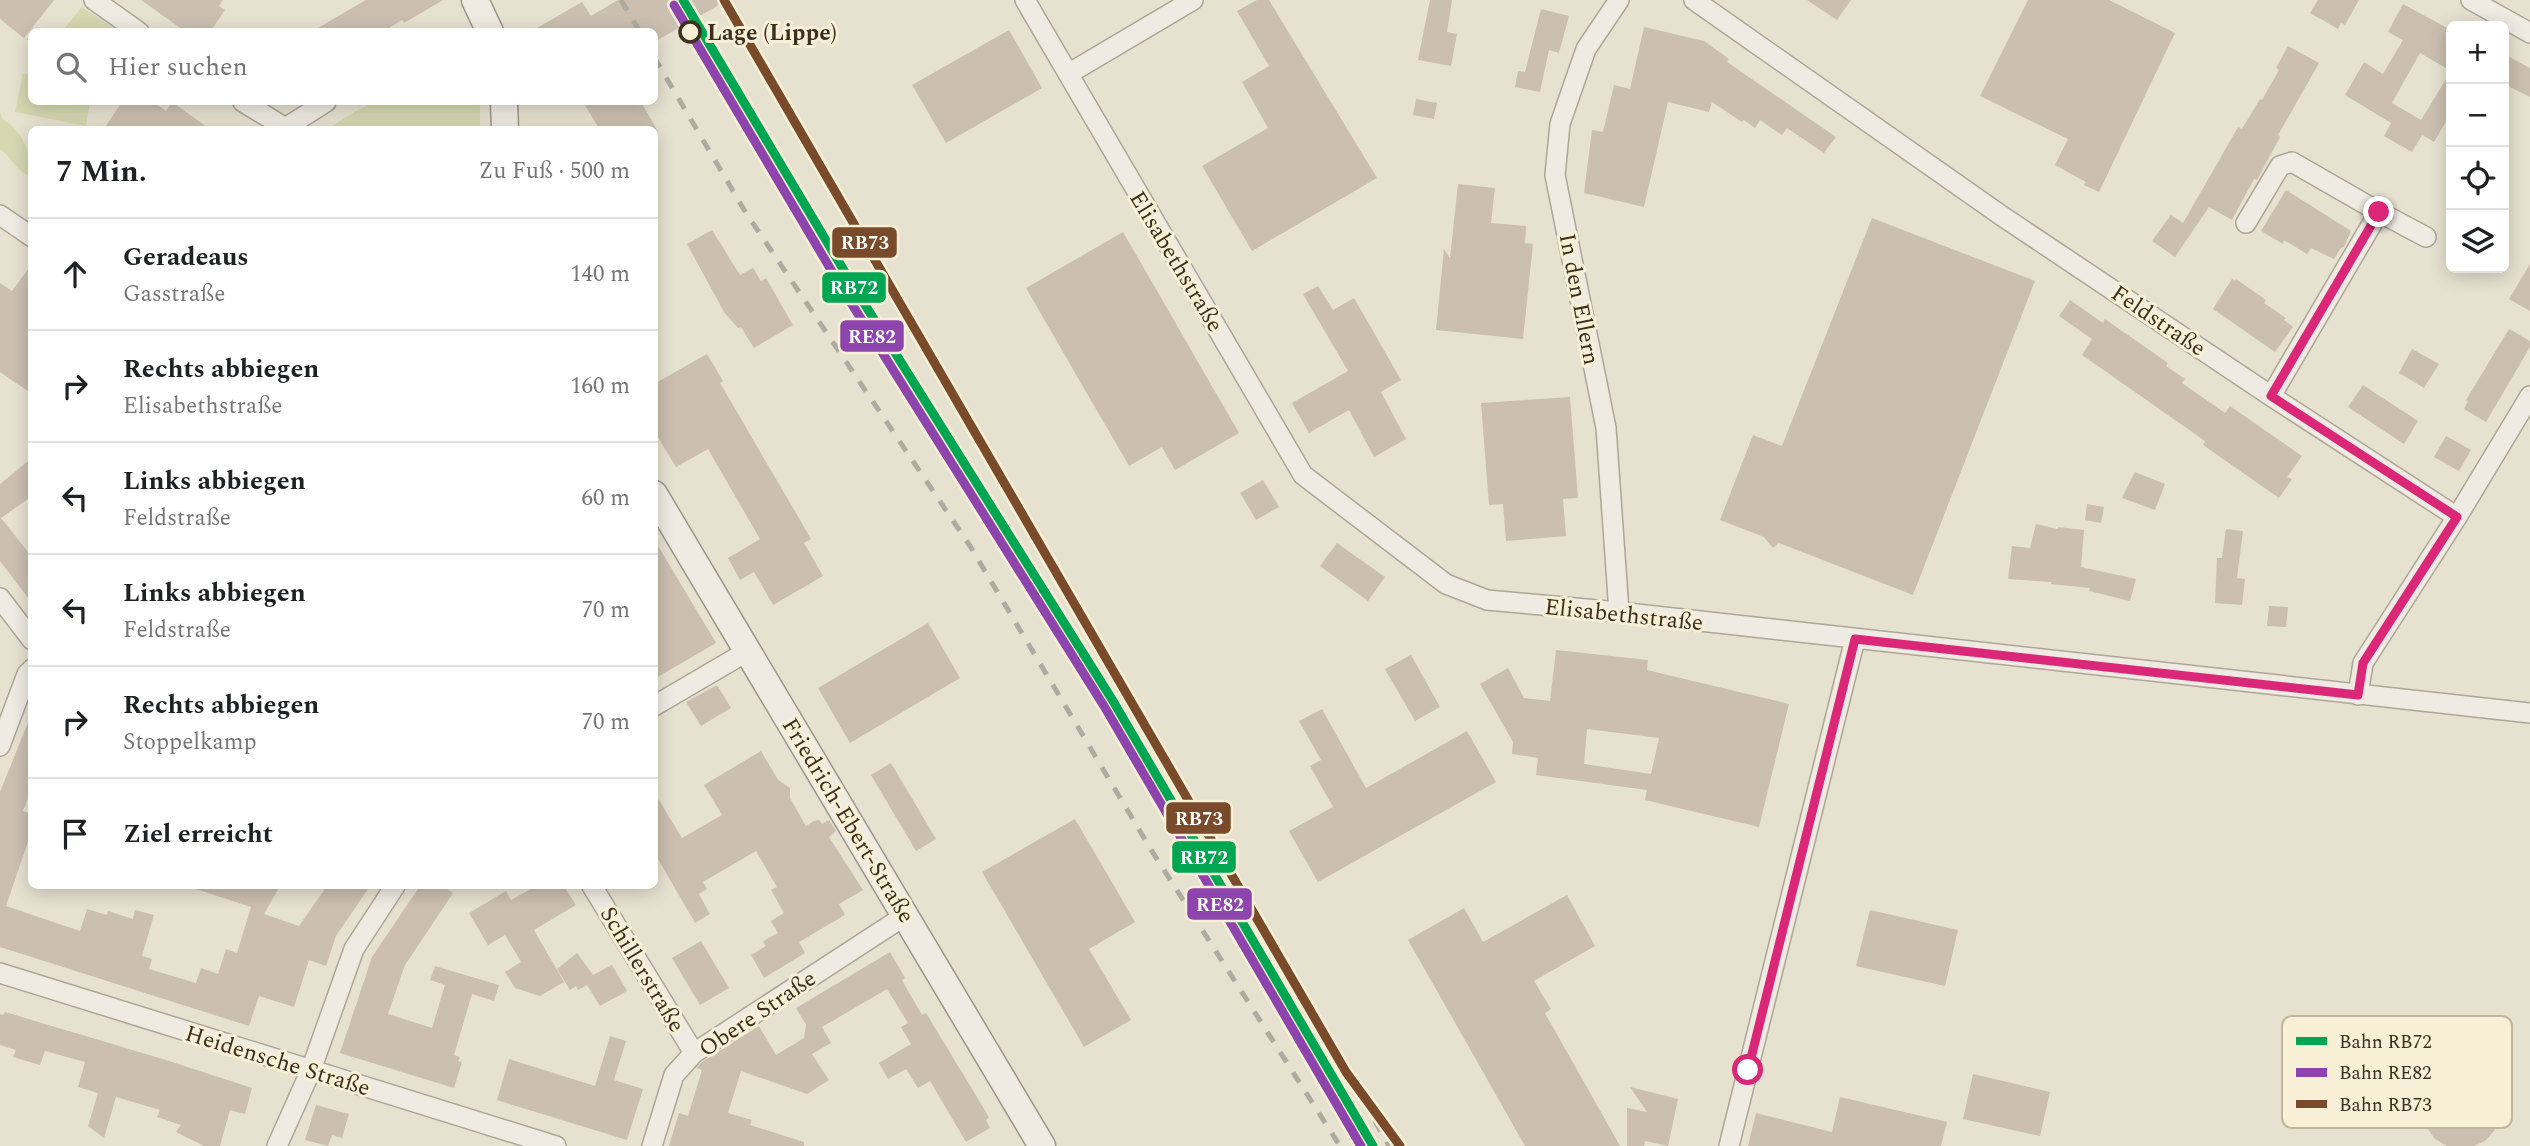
<!DOCTYPE html>
<html lang="de">
<meta charset="utf-8">
<style>
:root{--surface:#fff;--page:#f2f2f2;--text:#202124;--muted:#757577;--line:#e0e0e0}
body{margin:0;font-family:Spectral,serif;background:var(--page);color:var(--text)}
.controls{position:absolute;right:21px;top:21px;display:grid;overflow:hidden;border-radius:10px;box-shadow:0 4px 18px #0003}
.controls button{width:63px;height:63px;display:grid;place-items:center;padding:0;border:0;border-bottom:2px solid var(--line);background:var(--surface);color:var(--text);font:35px sans-serif}
.stop{position:absolute;width:21px;height:21px;margin:-16px;border:5px solid #db2777;border-radius:50%;background:#fff}
.stop.end{background:#db2777;border-color:#fff;box-shadow:0 2px 7px #0008}
.list{margin:0;padding:0;list-style:none}
h2{display:flex;justify-content:space-between;align-items:center;height:91px;margin:0;padding:0 28px;font-size:30px}
h2 small{font-size:23px;font-weight:400;color:var(--muted)}
.list li{display:grid;grid-template-columns:46px 1fr auto;gap:21px;align-items:center;box-sizing:border-box;height:112px;padding:0 28px;border-top:2px solid var(--line)}
.list b{display:block;font-size:26px;white-space:nowrap}
.list p{margin:0;font-size:23px;white-space:nowrap;color:var(--muted)}
.list em{font-size:23px;font-style:normal;color:var(--muted)}
.icon{flex:none;width:38px;height:38px;fill:none;stroke:currentColor;stroke-width:2;stroke-linecap:round;stroke-linejoin:round}
.map{position:relative;flex:none;width:2530px;height:1146px;overflow:hidden}
.search{position:absolute;background:var(--surface);box-shadow:0 4px 18px #0003;left:28px;top:28px;width:630px;height:77px;display:flex;align-items:center;gap:18px;box-sizing:border-box;padding:0 24px;border-radius:10px;color:var(--muted);font-size:26px}
.panel{position:absolute;background:var(--surface);box-shadow:0 4px 18px #0003;left:28px;top:126px;width:630px;height:763px;border-radius:10px}
.map>svg:first-child{display:block}
.green{fill:#d5d8b1}
.building{fill:#cbbfb0;fill-rule:evenodd}
.lines{fill:none;stroke-linecap:round;stroke-linejoin:round}
.street-casing{stroke:#ada698;stroke-width:22}
.secondary-casing{stroke:#9c9588;stroke-width:29}
.street{stroke:#efebe2;stroke-width:19}
.secondary{stroke:#efebe2;stroke-width:26}
.rail{stroke:#afaba1;stroke-width:5;stroke-dasharray:12 12;stroke-linecap:butt}
.rail-1-casing{stroke:#f8f0d6;stroke-width:14}
.rail-2-casing{stroke:#f8f0d6;stroke-width:14}
.rail-3-casing{stroke:#f8f0d6;stroke-width:14}
.rail-1{stroke:#00a651;stroke-width:9}
.rail-2{stroke:#8e44ad;stroke-width:9}
.rail-3{stroke:#7a4b2a;stroke-width:9}
.route{stroke:#db2777;stroke-width:9}
.stop-dot{fill:#f8f0d6;stroke:#3d2f1f;stroke-width:3.5}
.labels{text-anchor:middle;stroke-width:6;stroke-linejoin:round;paint-order:stroke}
.stop-label{font-size:23px;font-weight:bold;fill:#3d2f1f;stroke:#f8f0d6;text-anchor:start}
.street-label{font-size:23px;fill:#3d2f1f;stroke:#f8f0d6}
.key{fill:#f8f0d6;stroke:#c0b69f;stroke-width:2}
.key-label{font-size:19px;fill:#3d2f1f}
.line-badge{stroke:#f8f0d6;stroke-width:2.5}
.badge-label{font-size:19px;text-anchor:middle;font-weight:bold;fill:#fff}
</style>
<div class="map">
<svg width="2530" height="1146" viewBox="0 0 2530 1146">
<rect width="100%" height="100%" fill="#e7e1d0"/>
<path class="green" d="M 82,7 L 118,31 L 62,31 Z
M 23,73 L 31,75 L 32,102 L 90,102 L 86,126 L 15,112 Z
M 375,102 L 480,102 L 480,129 L 327,129 L 356,111 Z
M 0,111 L 2,119 C 22,129 32,154 31,176 C 16,172 12,157 0,149 Z"/>
<path class="building" d="M 0,0 L 54,0 L 24,38 L 0,19 Z
M 141,0 L 223,0 L 219,6 L 225,10 L 210,32 L 186,32 Z
M 366,0 L 443,0 L 404,23 L 402,20 L 383,32 L 311,32 Z
M 618,0 L 728,0 L 654,42 L 654,32 L 530,32 L 582,2 L 591,16 Z
M 1257,0 L 1269,0 L 1377,178 L 1252,251 L 1202,166 L 1268,128 L 1242,82 L 1269,66 L 1237,11 Z
M 1430,0 L 1452,0 L 1447,32 L 1457,34 L 1451,66 L 1418,60 Z
M 1807,0 L 1851,0 L 1837,20 Z
M 2028,0 L 2109,0 L 2175,33 L 2099,192 L 2084,185 L 2086,182 L 2055,165 L 2068,139 L 1980,96 Z
M 2318,0 L 2359,0 L 2345,25 L 2341,23 L 2338,29 L 2310,13 Z
M 2403,4 L 2451,30 L 2451,113 L 2434,142 L 2422,135 L 2412,152 L 2384,136 L 2391,123 L 2345,95 L 2364,62 L 2383,74 L 2403,40 L 2388,32 ZM 2420,53 L 2451,71 L 2421,120 L 2392,103 Z
M 1541,9 L 1569,16 L 1559,53 L 1549,50 L 1540,92 L 1515,87 L 1518,71 L 1525,72 Z
M 1644,27 L 1704,41 L 1729,59 L 1727,62 L 1836,137 L 1824,153 L 1787,128 L 1782,135 L 1760,120 L 1755,128 L 1744,120 L 1742,122 L 1712,102 L 1709,112 L 1668,102 L 1644,207 L 1584,193 L 1592,130 L 1603,132 L 1614,85 L 1630,89 Z
M 1009,30 L 1042,88 L 946,143 L 912,85 Z
M 2288,46 L 2319,63 L 2278,135 L 2280,137 L 2257,180 L 2254,179 L 2232,220 L 2209,207 L 2175,257 L 2152,241 L 2171,215 L 2183,223 L 2238,127 L 2242,129 L 2260,99 L 2262,100 L 2279,70 L 2276,68 Z
M 2504,54 L 2530,68 L 2530,97 L 2504,84 Z
M 1416,99 L 1437,103 L 1434,119 L 1413,115 Z
M 122,102 L 154,102 L 166,111 L 172,102 L 211,130 L 103,130 Z
M 583,102 L 641,102 L 657,130 L 600,130 Z
M 1458,184 L 1495,188 L 1491,223 L 1526,226 L 1525,243 L 1533,244 L 1523,339 L 1436,330 L 1444,249 L 1450,258 Z
M 2286,190 L 2351,231 L 2344,247 L 2341,248 L 2334,259 L 2311,248 L 2307,254 L 2284,240 L 2283,244 L 2261,231 Z
M 1872,218 L 2035,281 L 1913,595 L 1779,543 L 1773,548 L 1764,537 L 1720,520 L 1753,435 L 1782,446 Z
M 712,230 L 740,275 L 753,268 L 761,281 L 766,278 L 793,325 L 754,348 L 741,327 L 738,328 L 724,312 L 687,244 Z
M 1123,232 L 1239,433 L 1175,470 L 1162,447 L 1129,466 L 1026,288 Z
M 32,264 L 32,394 L 0,372 L 0,283 L 12,291 Z
M 2530,264 L 2530,311 L 2509,299 Z
M 2232,279 L 2235,281 L 2236,279 L 2266,300 L 2264,303 L 2286,318 L 2284,320 L 2293,327 L 2275,352 L 2213,309 Z
M 1318,286 L 1333,310 L 1354,298 L 1401,380 L 1381,392 L 1406,439 L 1374,457 L 1349,410 L 1309,433 L 1292,403 L 1348,371 L 1303,294 Z
M 2070,300 L 2103,323 L 2105,319 L 2168,363 L 2166,366 L 2185,379 L 2182,383 L 2225,413 L 2230,406 L 2302,456 L 2287,477 L 2292,479 L 2279,498 L 2203,445 L 2205,441 L 2082,355 L 2092,339 L 2059,316 Z
M 2509,329 L 2530,341 L 2530,347 L 2486,422 L 2464,409 L 2468,401 L 2466,400 Z
M 2412,349 L 2439,364 L 2424,388 L 2399,373 Z
M 707,354 L 723,381 L 720,383 L 811,539 L 804,543 L 823,576 L 773,605 L 754,572 L 740,580 L 728,558 L 760,539 L 708,449 L 676,467 L 654,431 L 654,384 Z
M 2363,385 L 2418,421 L 2404,444 L 2348,407 Z
M 1570,397 L 1578,498 L 1563,499 L 1566,536 L 1506,541 L 1503,504 L 1489,505 L 1481,403 Z
M 2446,436 L 2471,450 L 2459,471 L 2434,457 Z
M 32,458 L 32,496 L 1,518 L 32,557 L 32,603 L 0,561 L 0,484 Z
M 2135,472 L 2165,484 L 2155,510 L 2122,498 Z
M 1263,480 L 1279,507 L 1256,520 L 1240,493 Z
M 2087,504 L 2104,507 L 2101,523 L 2085,520 Z
M 2036,524 L 2058,529 L 2058,527 L 2084,530 L 2081,567 L 2136,579 L 2130,601 L 2089,591 L 2090,588 L 2051,584 L 2051,582 L 2008,579 L 2012,546 L 2030,548 Z
M 2226,529 L 2243,531 L 2237,578 L 2245,579 L 2242,605 L 2215,603 L 2217,558 L 2222,558 Z
M 654,539 L 716,643 L 654,679 Z
M 1337,543 L 1385,577 L 1368,601 L 1320,566 Z
M 2269,606 L 2288,607 L 2286,627 L 2267,626 Z
M 928,623 L 960,678 L 850,743 L 818,688 Z
M 1556,650 L 1648,660 L 1647,670 L 1789,704 L 1759,827 L 1645,800 L 1647,790 L 1536,775 L 1538,758 L 1512,754 L 1513,742 L 1480,684 L 1508,668 L 1524,698 L 1550,701 ZM 1587,729 L 1659,738 L 1651,774 L 1584,764 Z
M 1411,655 L 1440,707 L 1415,721 L 1385,669 Z
M 717,685 L 731,708 L 701,726 L 686,702 Z
M 1322,709 L 1366,788 L 1467,731 L 1496,782 L 1318,882 L 1289,831 L 1333,807 L 1310,766 L 1321,760 L 1299,721 Z
M 31,715 L 32,789 L 23,811 L 32,814 L 32,830 L 6,906 L 80,931 L 87,909 L 107,915 L 108,911 L 133,919 L 135,910 L 154,915 L 142,956 L 152,959 L 149,969 L 196,983 L 201,968 L 218,974 L 226,949 L 237,953 L 251,907 L 196,889 L 197,886 L 280,886 L 264,914 L 299,926 L 327,886 L 370,886 L 336,936 L 326,966 L 309,960 L 294,1007 L 259,996 L 249,1026 L 0,947 L 0,792 Z
M 761,751 L 778,780 L 790,788 L 790,798 L 806,826 L 814,821 L 819,820 L 822,824 L 829,820 L 836,831 L 829,837 L 863,890 L 839,904 L 845,915 L 799,942 L 805,953 L 764,978 L 751,955 L 766,946 L 763,941 L 778,933 L 771,921 L 784,913 L 771,890 L 777,887 L 756,851 L 703,882 L 707,889 L 699,894 L 710,914 L 695,923 L 654,852 L 654,792 L 682,838 L 722,815 L 704,785 Z
M 891,763 L 936,839 L 916,851 L 871,775 Z
M 1075,819 L 1135,922 L 1089,949 L 1131,1020 L 1084,1047 L 982,872 Z
M 420,886 L 443,886 L 453,893 L 405,965 L 388,1014 L 432,1028 L 445,985 L 430,980 L 435,966 L 499,985 L 494,1001 L 472,994 L 454,1055 L 460,1057 L 458,1061 L 462,1062 L 454,1088 L 340,1053 L 372,957 Z
M 536,886 L 564,886 L 576,905 L 534,930 L 564,982 L 540,996 L 515,988 L 505,972 L 521,962 L 505,935 L 488,945 L 469,913 L 506,891 L 511,900 Z
M 1567,895 L 1595,946 L 1534,981 L 1551,1009 L 1545,1013 L 1620,1146 L 1525,1146 L 1408,940 L 1464,908 L 1483,942 Z
M 1870,910 L 1958,930 L 1945,986 L 1856,966 Z
M 701,941 L 729,988 L 700,1005 L 672,958 Z
M 890,952 L 905,978 L 902,980 L 922,1015 L 926,1013 L 989,1117 L 986,1120 L 990,1128 L 966,1142 L 930,1081 L 918,1088 L 906,1069 L 888,1079 L 879,1063 L 911,1044 L 901,1027 L 908,1023 L 887,989 L 822,1027 L 831,1043 L 812,1054 L 829,1080 L 807,1094 L 741,1071 L 728,1113 L 752,1120 L 750,1125 L 804,1142 L 804,1146 L 669,1146 L 679,1113 L 688,1116 L 702,1070 L 696,1068 L 702,1062 L 759,1026 L 776,1055 L 804,1038 L 806,1025 L 796,1008 Z
M 577,953 L 593,975 L 612,965 L 627,991 L 600,1006 L 587,985 L 578,990 L 576,986 L 570,990 L 557,969 Z
M 5,1012 L 166,1060 L 252,1088 L 245,1114 L 230,1110 L 220,1146 L 204,1146 L 176,1132 L 181,1125 L 157,1117 L 160,1110 L 116,1097 L 104,1138 L 88,1126 L 98,1093 L 78,1087 L 85,1062 L 45,1051 L 40,1065 L 13,1057 L 16,1050 L 0,1045 L 0,1014 L 3,1015 Z
M 610,1036 L 626,1041 L 614,1080 L 643,1089 L 627,1140 L 497,1100 L 509,1059 L 595,1086 Z
M 2459,1071 L 2471,1072 L 2482,1076 L 2491,1084 L 2497,1094 L 2500,1106 L 2499,1119 L 2494,1131 L 2485,1141 L 2474,1146 L 2447,1146 L 2435,1139 L 2427,1128 L 2423,1116 L 2423,1095 L 2436,1080 L 2447,1074 Z
M 1973,1074 L 2050,1092 L 2040,1136 L 1963,1119 Z
M 1630,1087 L 1678,1099 L 1668,1146 L 1645,1141 L 1644,1146 L 1627,1146 L 1627,1108 L 1647,1112 Z
M 1840,1097 L 1947,1122 L 1941,1146 L 1748,1146 L 1756,1113 L 1832,1132 Z
M 316,1105 L 349,1114 L 342,1138 L 332,1135 L 328,1146 L 305,1140 Z"/>
<g class="lines">
<g class="street-casing">
<path id="street" d="M 94,0 L 139,32
M 1025,0 L 1303,475 L 1446,584 L 1487,600 L 1619,612 L 2530,713
M 1694,0 L 2002,216 L 2271,396 L 2457,517 L 2363,663 L 2358,695
M 2471,0 L 2530,33
M 1068,74 L 1193,0
M 243,102 L 284,127
M 282,130 L 326,102
M 2379,212 L 2426,237
M 0,215 L 32,237
M 2246,223 L 2280,166 L 2292,162 L 2379,212 L 2271,396
M 2457,517 L 2530,396
M 0,598 L 32,640
M 1619,612 L 1606,428 L 1555,175 L 1560,124 L 1586,49 L 1619,0
M 654,706 L 748,651
M 0,746 L 27,674 L 32,669
M 592,886 L 694,1053
M 0,973 L 556,1146
M 277,1146 L 311,1070 L 354,949 L 395,886
M 652,1146 L 674,1075 L 694,1053 L 906,915
M 1729,1146 L 1855,639"/>
</g>
<g class="secondary-casing">
<path id="secondary" d="M 475,0 L 490,32
M 504,102 L 505,130
M 654,494 L 1042,1146"/>
</g>
<use href="#street" class="street"/>
<use href="#secondary" class="secondary"/>
<path class="rail" d="M 621,0 L 640,32
M 654,57 L 746,213 L 970,546 L 1150,848 L 1340,1146
M 1173,833 L 1214,894 L 1346,1072
M 1351,1079 L 1389,1146"/>
<g class="rail-1-casing">
<path id="rail-1" d="M 683,0 L 852,284 L 1113,701 L 1373,1146"/>
</g>
<g class="rail-2-casing">
<path id="rail-2" d="M 674,5 L 843,290 L 1104,706 L 1361,1146"/>
</g>
<g class="rail-3-casing">
<path id="rail-3" d="M 724,0 L 1346,1072 L 1400,1146"/>
</g>
<use href="#rail-1" class="rail-1"/>
<use href="#rail-2" class="rail-2"/>
<use href="#rail-3" class="rail-3"/>
</g>
<g class="lines">
<path class="route" d="M 1748,1070 L 1855,639 L 2358,695 L 2363,663 L 2457,517 L 2271,396 L 2379,212"/>
</g>
<circle class="stop-dot" cx="690" cy="32" r="10"/>
<g class="labels">
<g class="stop-label">
<text x="707" y="40">Lage (Lippe)</text>
</g>
<g class="street-label">
<text transform="translate(1177 261) rotate(59)" y="8">Elisabethstraße</text>
<text transform="translate(1580 299) rotate(79)" y="8">In den Ellern</text>
<text transform="translate(2159 320) rotate(34)" y="8">Feldstraße</text>
<text transform="translate(1624 614) rotate(6)" y="8">Elisabethstraße</text>
<text transform="translate(849 820) rotate(59)" y="8">Friedrich-Ebert-Straße</text>
<text transform="translate(643 969) rotate(59)" y="8">Schillerstraße</text>
<text transform="translate(757 1013) rotate(-34)" y="8">Obere Straße</text>
<text transform="translate(278 1060) rotate(17)" y="8">Heidensche Straße</text>
</g>
</g>
<rect x="2282" y="1016" width="230" height="112" rx="10" class="key"/>
<rect x="2296" y="1037" width="31" height="8" fill="#00a651"/>
<rect x="2296" y="1068" width="31" height="9" fill="#8e44ad"/>
<rect x="2296" y="1100" width="31" height="8" fill="#7a4b2a"/>
<g class="key-label">
<text x="2339" y="1048">Bahn RB72</text>
<text x="2339" y="1079">Bahn RE82</text>
<text x="2339" y="1111">Bahn RB73</text>
</g>
<g class="line-badge">
<rect x="831" y="226" width="67" height="33" rx="7" fill="#7a4b2a"/>
<rect x="821" y="271" width="66" height="33" rx="7" fill="#00a651"/>
<rect x="839" y="319" width="66" height="34" rx="7" fill="#8e44ad"/>
<rect x="1165" y="801" width="67" height="34" rx="7" fill="#7a4b2a"/>
<rect x="1171" y="840" width="66" height="34" rx="7" fill="#00a651"/>
<rect x="1186" y="887" width="67" height="34" rx="7" fill="#8e44ad"/>
</g>
<g class="badge-label">
<text x="865" y="249">RB73</text>
<text x="854" y="294">RB72</text>
<text x="872" y="343">RE82</text>
<text x="1199" y="825">RB73</text>
<text x="1204" y="864">RB72</text>
<text x="1220" y="911">RE82</text>
</g>
</svg>
<div class="controls">
<button>+</button>
<button>−</button>
<button><svg class="icon" aria-label="locate" viewBox="0 0 24 24"><circle cx="12" cy="12" r="6"/><path d="M12 2v4M12 18v4M2 12h4M18 12h4"/></svg></button>
<button><svg class="icon" aria-label="layers" viewBox="0 0 24 24"><path d="M12 4l9 5-9 5-9-5zM3 14l9 5 9-5"/></svg></button>
</div>
<div class="stop" style="left:1748px;top:1070px"></div>
<div class="stop end" style="left:2379px;top:212px"></div>
<div class="search"><svg class="icon" aria-label="search" viewBox="0 0 24 24"><circle cx="10" cy="10" r="6"/><path d="M15 15l6 6"/></svg>Hier suchen</div>
<section class="panel">
<h2>7 Min.<small>Zu Fuß · 500 m</small></h2>
<ul class="list">
<li><svg class="icon" aria-label="ahead" viewBox="0 0 24 24"><path d="M12 20V5M6 11l6-6 6 6"/></svg><div><b>Geradeaus</b><p>Gasstraße</p></div><em>140 m</em></li>
<li><svg class="icon" aria-label="right" viewBox="0 0 24 24"><path d="M7 20v-9h11M14 6l5 5-5 5"/></svg><div><b>Rechts abbiegen</b><p>Elisabethstraße</p></div><em>160 m</em></li>
<li><svg class="icon" aria-label="left" viewBox="0 0 24 24"><path d="M17 20v-9H6M10 6l-5 5 5 5"/></svg><div><b>Links abbiegen</b><p>Feldstraße</p></div><em>60 m</em></li>
<li><svg class="icon" aria-label="left" viewBox="0 0 24 24"><path d="M17 20v-9H6M10 6l-5 5 5 5"/></svg><div><b>Links abbiegen</b><p>Feldstraße</p></div><em>70 m</em></li>
<li><svg class="icon" aria-label="right" viewBox="0 0 24 24"><path d="M7 20v-9h11M14 6l5 5-5 5"/></svg><div><b>Rechts abbiegen</b><p>Stoppelkamp</p></div><em>70 m</em></li>
<li><svg class="icon" aria-label="arrive" viewBox="0 0 24 24"><path d="M6 21V4h12l-3 4 3 4H6"/></svg><div><b>Ziel erreicht</b></div></li>
</ul>
</section>
</div>
